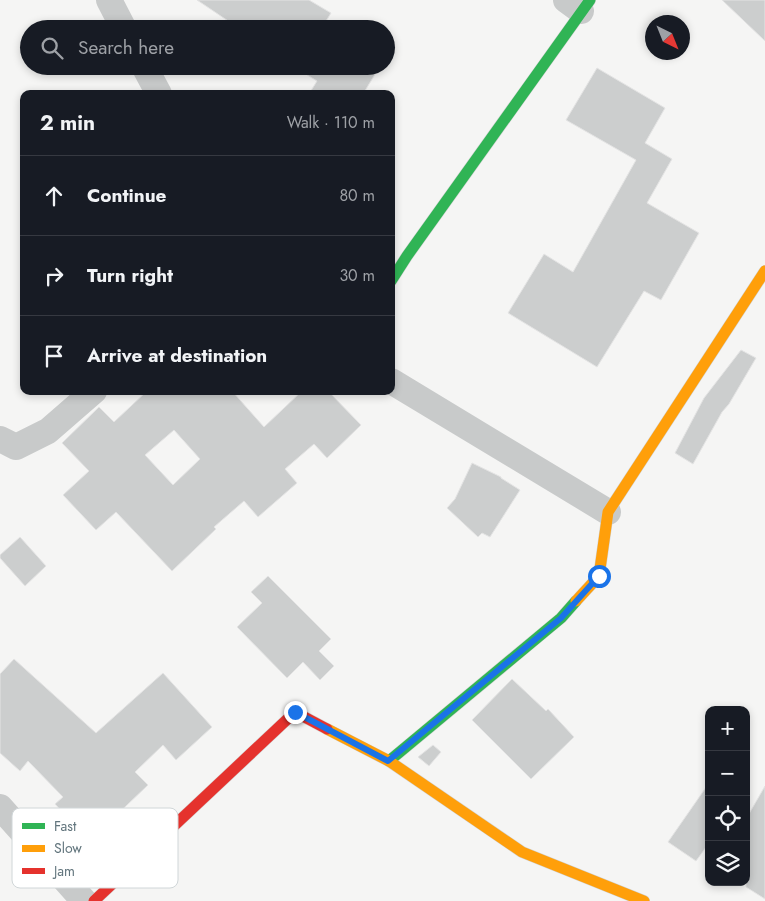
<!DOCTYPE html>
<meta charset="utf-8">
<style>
:root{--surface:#171b24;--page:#20242c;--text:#f1f3f6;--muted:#9ea1a6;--line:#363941}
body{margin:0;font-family:Jost,sans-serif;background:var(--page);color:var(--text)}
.controls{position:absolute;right:15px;bottom:15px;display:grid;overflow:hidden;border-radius:10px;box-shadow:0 2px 8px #0003}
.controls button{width:45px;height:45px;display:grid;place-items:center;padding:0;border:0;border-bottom:1px solid var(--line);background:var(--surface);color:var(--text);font:25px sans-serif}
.compass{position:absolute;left:645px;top:15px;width:45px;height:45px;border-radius:50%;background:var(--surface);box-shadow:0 2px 8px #0003;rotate:137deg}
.stop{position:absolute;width:15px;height:15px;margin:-11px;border:4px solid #1a73e8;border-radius:50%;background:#fff}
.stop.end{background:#1a73e8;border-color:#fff;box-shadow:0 1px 5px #0008}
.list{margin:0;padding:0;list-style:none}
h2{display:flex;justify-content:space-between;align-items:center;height:65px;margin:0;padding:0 20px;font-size:21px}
h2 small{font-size:16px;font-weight:400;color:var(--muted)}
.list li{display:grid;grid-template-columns:32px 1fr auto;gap:15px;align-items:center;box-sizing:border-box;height:80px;padding:0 20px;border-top:1px solid var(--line)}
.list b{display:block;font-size:19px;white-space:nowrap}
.list em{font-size:16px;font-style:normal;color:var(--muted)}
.icon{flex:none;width:28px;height:28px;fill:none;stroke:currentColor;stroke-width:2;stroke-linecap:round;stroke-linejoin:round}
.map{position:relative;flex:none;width:765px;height:901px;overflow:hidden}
.search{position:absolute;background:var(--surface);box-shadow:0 2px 8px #0003;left:20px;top:20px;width:375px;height:55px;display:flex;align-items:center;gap:12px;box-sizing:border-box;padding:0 18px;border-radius:28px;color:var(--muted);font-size:19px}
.panel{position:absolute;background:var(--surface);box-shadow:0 2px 8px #0003;left:20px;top:90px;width:375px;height:305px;border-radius:10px}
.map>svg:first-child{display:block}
.building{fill:#cccece;stroke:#e4e4e4;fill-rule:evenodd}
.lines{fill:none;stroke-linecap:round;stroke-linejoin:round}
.fast-casing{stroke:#d1d2d2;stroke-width:12}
.slow-casing{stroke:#d1d2d2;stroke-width:12}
.jam-casing{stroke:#d1d2d2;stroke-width:12}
.street{stroke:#c8caca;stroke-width:26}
.fast{stroke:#30b455;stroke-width:11}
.slow{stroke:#ff9f0a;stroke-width:11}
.jam{stroke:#e5322d;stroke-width:11}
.route{stroke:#1a73e8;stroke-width:6}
.key{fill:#fff;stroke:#d0d6d8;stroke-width:1}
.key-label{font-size:14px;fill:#62757d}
</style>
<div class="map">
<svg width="765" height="901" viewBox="0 0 765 901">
<rect width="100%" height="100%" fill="#f5f5f4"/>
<path class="building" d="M 197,0 L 309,0 L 331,13 L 321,29 L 240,29 Z
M 722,0 L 765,0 L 765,41 Z
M 293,66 L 380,66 L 363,94 L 309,94 L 317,81 Z
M 597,68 L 665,108 L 645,143 L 672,159 L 647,203 L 699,233 L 661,300 L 644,291 L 597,367 L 508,313 L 544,254 L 573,272 L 636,160 L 566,120 Z
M 741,350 L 756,358 L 729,404 L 722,412 L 693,464 L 675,453 L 704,398 Z
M 147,391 L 232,391 L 264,427 L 302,391 L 328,391 L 361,425 L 327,458 L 314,444 L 285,469 L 297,483 L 258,517 L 244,501 L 214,527 L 216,529 L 172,571 L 116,512 L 96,530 L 63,495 L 89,471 L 62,443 L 99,407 L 114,422 ZM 174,430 L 200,459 L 173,485 L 145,455 Z
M 472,463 L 501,477 L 501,478 L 520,490 L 490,537 L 482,533 L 478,537 L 447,508 L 455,499 Z
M 20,537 L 46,566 L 25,586 L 0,558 L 0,555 Z
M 268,576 L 331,639 L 319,651 L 334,666 L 320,680 L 303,662 L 287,678 L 237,627 L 262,603 L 251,592 Z
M 14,659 L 96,733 L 163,673 L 212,727 L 176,760 L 163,745 L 135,772 L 148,785 L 105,826 L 87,808 L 72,822 L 55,804 L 63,797 L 28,761 L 20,771 L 0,753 L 0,674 Z
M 512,679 L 546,711 L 548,709 L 574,737 L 531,779 L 472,720 Z
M 433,745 L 441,752 L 429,766 L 418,757 Z
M 709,783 L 709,843 L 696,861 L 668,842 Z
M 765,786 L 765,899 L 746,887 L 746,819 Z"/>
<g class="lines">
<g class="fast-casing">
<path id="fast" d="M 391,281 L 407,256 L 590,0
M 389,761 L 561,618 L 576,601"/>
</g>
<g class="slow-casing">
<path id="slow" d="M 576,601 L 599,576 L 608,512 L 765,271
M 327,729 L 389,761 L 522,852 L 644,901"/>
</g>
<g class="jam-casing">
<path id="jam" d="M 94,901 L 295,712 L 327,729"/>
</g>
<path class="street" d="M 109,0 L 124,29
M 566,0 L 581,11
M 144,66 L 159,94
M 391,381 L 608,512
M 0,439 L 16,447 L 48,431 L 94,391
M 0,807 L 84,901"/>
<use href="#fast" class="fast"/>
<use href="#slow" class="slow"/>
<use href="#jam" class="jam"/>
</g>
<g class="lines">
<path class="route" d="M 295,712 L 388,761 L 561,618 L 599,576"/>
</g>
<rect x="12" y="808" width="166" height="80" rx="8" class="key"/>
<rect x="22" y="823" width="23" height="6" fill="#30b455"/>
<rect x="22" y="845" width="23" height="7" fill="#ff9f0a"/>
<rect x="22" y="868" width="23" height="6" fill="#e5322d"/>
<g class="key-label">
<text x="54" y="831">Fast</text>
<text x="54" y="853">Slow</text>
<text x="54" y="876">Jam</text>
</g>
</svg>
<div class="controls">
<button>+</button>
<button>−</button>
<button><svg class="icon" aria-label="locate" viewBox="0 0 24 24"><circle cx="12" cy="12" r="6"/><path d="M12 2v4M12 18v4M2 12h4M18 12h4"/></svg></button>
<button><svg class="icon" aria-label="layers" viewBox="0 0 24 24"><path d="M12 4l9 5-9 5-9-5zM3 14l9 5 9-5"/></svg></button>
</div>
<svg class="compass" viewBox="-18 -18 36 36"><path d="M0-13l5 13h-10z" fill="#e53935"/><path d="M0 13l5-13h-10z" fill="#9ea1a6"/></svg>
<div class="stop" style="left:599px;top:576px"></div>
<div class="stop end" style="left:295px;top:712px"></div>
<div class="search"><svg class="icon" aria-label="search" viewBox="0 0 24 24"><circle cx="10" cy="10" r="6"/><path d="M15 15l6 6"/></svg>Search here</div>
<section class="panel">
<h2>2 min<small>Walk · 110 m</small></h2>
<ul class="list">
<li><svg class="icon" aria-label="ahead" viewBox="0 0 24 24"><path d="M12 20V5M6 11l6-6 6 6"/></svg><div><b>Continue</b></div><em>80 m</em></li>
<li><svg class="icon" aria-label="right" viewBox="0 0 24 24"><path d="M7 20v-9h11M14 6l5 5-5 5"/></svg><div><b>Turn right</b></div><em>30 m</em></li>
<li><svg class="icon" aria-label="arrive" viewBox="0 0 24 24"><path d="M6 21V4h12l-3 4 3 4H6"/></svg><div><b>Arrive at destination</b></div></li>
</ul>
</section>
</div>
